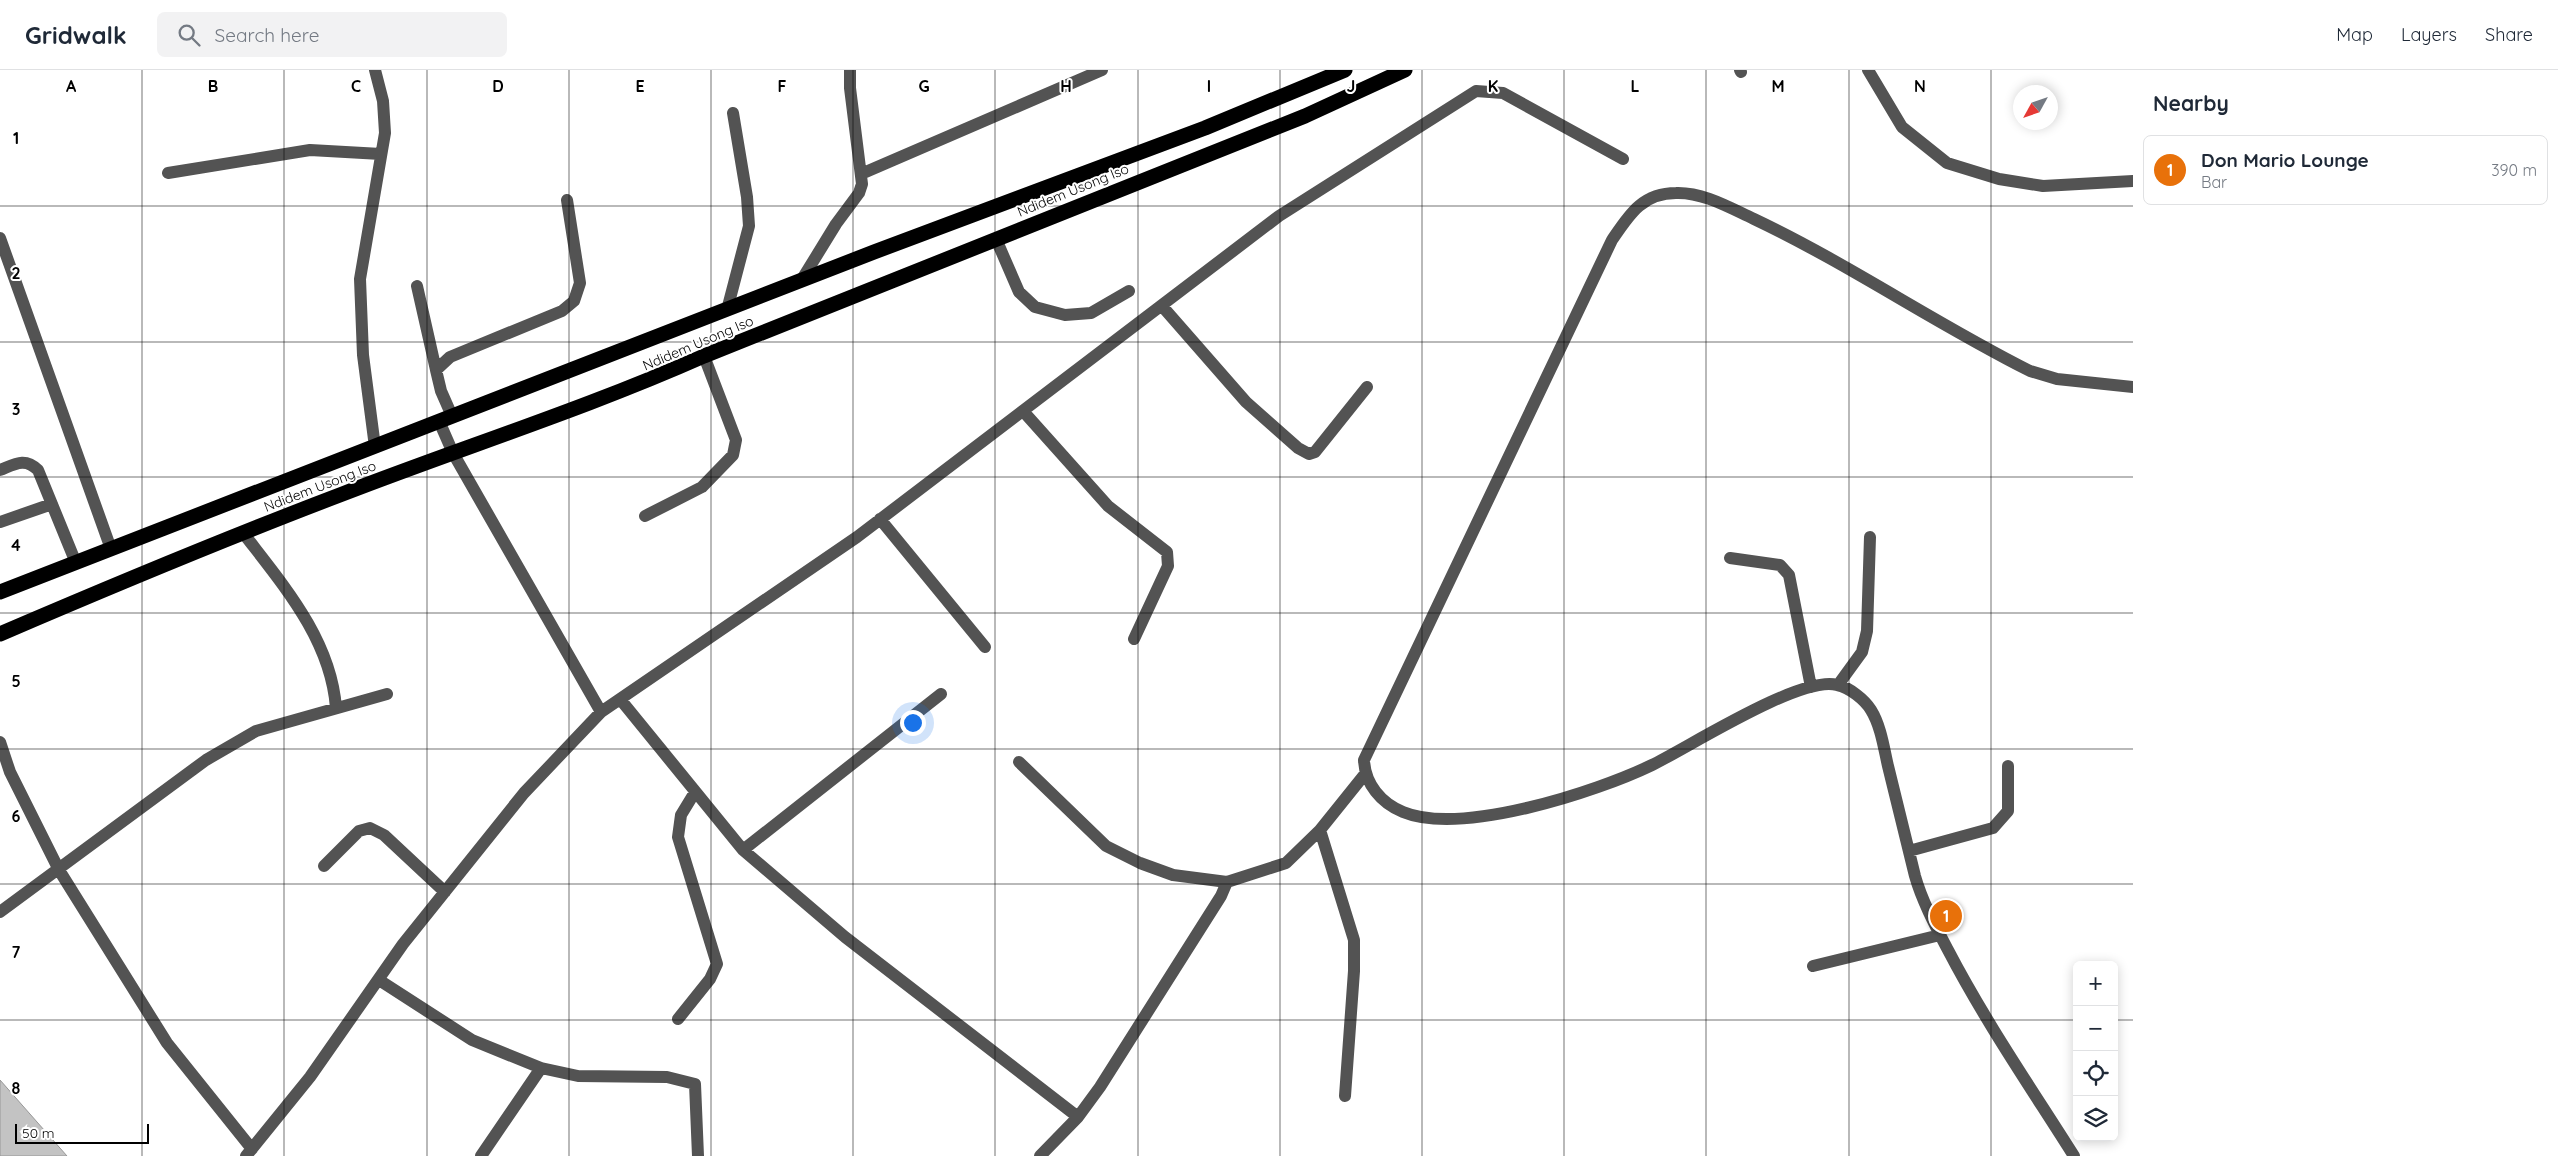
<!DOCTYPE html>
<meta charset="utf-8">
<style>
:root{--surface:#fff;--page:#f2f2f3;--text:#1f2937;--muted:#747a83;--line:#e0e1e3;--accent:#d93025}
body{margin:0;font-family:Quicksand,sans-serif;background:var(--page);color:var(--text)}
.controls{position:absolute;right:15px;bottom:15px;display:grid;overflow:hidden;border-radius:8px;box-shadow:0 2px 12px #0003}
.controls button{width:45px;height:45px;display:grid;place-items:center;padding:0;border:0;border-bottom:1px solid var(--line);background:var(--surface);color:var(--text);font:25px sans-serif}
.compass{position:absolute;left:2013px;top:15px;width:45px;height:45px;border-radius:50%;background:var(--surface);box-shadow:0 2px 12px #0003;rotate:230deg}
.scale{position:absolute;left:15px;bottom:12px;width:134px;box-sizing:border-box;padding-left:5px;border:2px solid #000;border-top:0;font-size:14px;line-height:18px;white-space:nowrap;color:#000;-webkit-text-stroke:4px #fff;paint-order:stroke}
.you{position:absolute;left:912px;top:652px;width:18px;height:18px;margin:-12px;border:4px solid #fff;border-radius:50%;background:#1a73e8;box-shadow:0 0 0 8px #1a73e833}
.badge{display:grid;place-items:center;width:32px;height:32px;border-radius:50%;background:var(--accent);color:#fff;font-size:16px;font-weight:700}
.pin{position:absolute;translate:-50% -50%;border:2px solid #fff;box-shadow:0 1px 5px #0006}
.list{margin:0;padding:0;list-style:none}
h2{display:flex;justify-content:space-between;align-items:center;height:65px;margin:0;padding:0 20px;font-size:21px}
h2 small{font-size:16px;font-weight:400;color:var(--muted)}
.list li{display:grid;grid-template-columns:32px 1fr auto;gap:15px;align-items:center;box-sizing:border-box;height:70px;margin:0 10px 10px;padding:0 10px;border:1px solid var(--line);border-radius:8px}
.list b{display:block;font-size:19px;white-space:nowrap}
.list p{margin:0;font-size:16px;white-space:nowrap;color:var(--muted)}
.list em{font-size:16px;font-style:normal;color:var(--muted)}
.icon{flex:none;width:28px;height:28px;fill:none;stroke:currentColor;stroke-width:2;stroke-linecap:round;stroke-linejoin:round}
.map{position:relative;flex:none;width:2133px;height:1086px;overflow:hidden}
header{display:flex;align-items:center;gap:30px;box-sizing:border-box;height:70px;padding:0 25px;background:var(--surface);border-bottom:1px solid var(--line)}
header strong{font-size:24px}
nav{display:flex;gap:28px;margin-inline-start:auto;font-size:18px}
.search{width:350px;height:45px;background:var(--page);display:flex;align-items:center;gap:12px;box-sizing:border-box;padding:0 18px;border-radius:8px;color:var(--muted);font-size:19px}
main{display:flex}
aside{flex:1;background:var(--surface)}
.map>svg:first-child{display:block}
.building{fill:#c3c3c3;stroke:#979797}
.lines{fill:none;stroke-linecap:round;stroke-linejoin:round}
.minor{stroke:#535353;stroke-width:12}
.highway{stroke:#000;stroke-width:15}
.grid{fill:none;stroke:#000;stroke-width:1;stroke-opacity:0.55}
.labels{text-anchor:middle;stroke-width:4;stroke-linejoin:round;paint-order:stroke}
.street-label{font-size:14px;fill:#000;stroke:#fff}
.grid-label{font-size:16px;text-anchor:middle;font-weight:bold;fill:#000;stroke:#fff;stroke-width:4;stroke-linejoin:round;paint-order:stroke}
</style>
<header>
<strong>Gridwalk</strong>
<div class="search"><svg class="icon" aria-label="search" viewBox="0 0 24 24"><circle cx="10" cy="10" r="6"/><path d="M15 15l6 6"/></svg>Search here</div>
<nav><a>Map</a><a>Layers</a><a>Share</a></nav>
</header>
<main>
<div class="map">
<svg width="2133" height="1086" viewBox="0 0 2133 1086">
<rect width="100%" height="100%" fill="#fff"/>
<path class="building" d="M 0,1010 L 67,1086 L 0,1086 Z"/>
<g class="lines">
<path class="minor" d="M 1740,0 L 1741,2
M 1868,0 L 1902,57 L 1947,93 L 1999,109 L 2043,116 L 2133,111
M 168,103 L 310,80 L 381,84
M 861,104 L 1102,0
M 0,168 L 111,479
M 996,169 L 1019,222 L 1035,237 L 1065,245 L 1091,243 L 1129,221
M 801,211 L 836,154 L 859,123 L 862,114 L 850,18 L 850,0
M 417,216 L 436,300
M 1162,236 L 1246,332 L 1298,378 L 1309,384 L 1315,382 L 1367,317
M 727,240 L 749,156 L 747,127 L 733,43
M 1023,341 L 1108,436 L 1167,482 L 1168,496 L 1134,569
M 452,346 L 441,321 L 436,300 L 450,287 L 562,241 L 574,231 L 580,213 L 567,130
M 439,351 L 453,383 L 601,642
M 375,377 L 363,285 L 360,209 L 385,63 L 383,31 L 375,0
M 0,400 C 15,394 25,387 38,400 L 76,493
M 645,446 L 702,417 L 733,385 L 736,370 L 704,286
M 880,449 L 985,577
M 0,452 L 52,434
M 244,464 C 284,516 331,570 336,638
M 1730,488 L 1780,495 L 1789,505 L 1811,617
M 1838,615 L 1862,582 L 1867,561 L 1870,467
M 620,629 L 743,780 L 845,867 L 1078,1047
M 0,672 L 10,702 L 59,800 L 167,973 L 252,1079
M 1019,692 L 1106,776 L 1140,793 L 1173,805 L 1227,812 L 1286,793 L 1320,760 L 1365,704
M 1320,760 L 1354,870 L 1354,901 L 1345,1026
M 743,780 L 941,624
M 1909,781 L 1993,758 L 2008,741 L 2008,696
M 324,796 L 359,761 L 370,758 L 384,765 L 445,822
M 0,842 L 206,690 L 256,661 L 387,624
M 1813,896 L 1940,865
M 379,910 L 472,970 L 541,998 L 578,1006 L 667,1007 L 695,1014 L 698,1086
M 678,949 L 710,909 L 717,894 L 678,767 L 681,745 L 695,722
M 246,1086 L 310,1007 L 403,874 L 524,723 L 601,642 L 857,467 L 1279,146 L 1476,21 L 1503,23 L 1623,89
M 481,1086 L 541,998
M 1040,1086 L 1078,1047 L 1100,1017 L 1221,826 L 1227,812
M 2074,1086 C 2031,1018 1985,951 1948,880 C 1936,857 1922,831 1915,806 C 1906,770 1897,733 1888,696 C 1884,679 1881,656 1871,640 C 1865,630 1849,617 1837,615 C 1801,605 1689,677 1652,695 C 1596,722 1461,766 1403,742 C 1381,733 1365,714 1364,690 L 1612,170 C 1629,145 1642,123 1676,123 C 1703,122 1730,138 1754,149 C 1849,194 1936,254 2030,301 L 2057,309 L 2133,317"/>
<path class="highway" d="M 0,522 L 874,182 L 1205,58 L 1345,0
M 0,564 C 114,515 229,467 345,423 C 464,377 587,338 704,286 L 1305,46 L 1405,0"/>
</g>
<path class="grid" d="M 142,0 L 142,1086M 284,0 L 284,1086M 427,0 L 427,1086M 569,0 L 569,1086M 711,0 L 711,1086M 853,0 L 853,1086M 995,0 L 995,1086M 1138,0 L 1138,1086M 1280,0 L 1280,1086M 1422,0 L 1422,1086M 1564,0 L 1564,1086M 1706,0 L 1706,1086M 1849,0 L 1849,1086M 1991,0 L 1991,1086M 0,136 L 2133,136M 0,272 L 2133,272M 0,407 L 2133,407M 0,543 L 2133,543M 0,679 L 2133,679M 0,814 L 2133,814M 0,950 L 2077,950M 2114,950 L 2133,950"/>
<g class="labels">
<g class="street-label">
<text transform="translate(1073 120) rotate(-22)" y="5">Ndidem Usong Iso</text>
<text transform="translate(698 273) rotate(-23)" y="5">Ndidem Usong Iso</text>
<text transform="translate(320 416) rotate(-21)" y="5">Ndidem Usong Iso</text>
</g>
</g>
<g class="grid-label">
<text x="71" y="22">A</text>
<text x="213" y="22">B</text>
<text x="356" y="22">C</text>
<text x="498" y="22">D</text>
<text x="640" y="22">E</text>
<text x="782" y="22">F</text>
<text x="924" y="22">G</text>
<text x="1066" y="22">H</text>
<text x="1209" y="22">I</text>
<text x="1351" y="22">J</text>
<text x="1493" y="22">K</text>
<text x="1635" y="22">L</text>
<text x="1778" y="22">M</text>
<text x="1920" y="22">N</text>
<text x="16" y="74">1</text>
<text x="16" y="209">2</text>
<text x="16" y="345">3</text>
<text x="16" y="481">4</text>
<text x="16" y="617">5</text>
<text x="16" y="752">6</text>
<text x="16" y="888">7</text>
<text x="16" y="1024">8</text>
</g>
</svg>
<div class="controls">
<button>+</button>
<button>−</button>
<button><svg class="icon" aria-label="locate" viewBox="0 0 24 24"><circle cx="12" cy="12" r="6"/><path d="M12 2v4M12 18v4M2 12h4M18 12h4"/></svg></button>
<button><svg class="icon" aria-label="layers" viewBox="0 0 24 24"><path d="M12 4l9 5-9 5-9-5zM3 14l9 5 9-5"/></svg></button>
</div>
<svg class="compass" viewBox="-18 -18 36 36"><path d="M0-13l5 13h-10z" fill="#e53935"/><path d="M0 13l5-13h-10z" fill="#747a83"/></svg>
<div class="scale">50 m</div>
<div class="you"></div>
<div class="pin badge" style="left:1946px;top:846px;background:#e8710a">1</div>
</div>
<aside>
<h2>Nearby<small></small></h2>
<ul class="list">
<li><span class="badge" style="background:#e8710a">1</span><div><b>Don Mario Lounge</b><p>Bar</p></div><em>390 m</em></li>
</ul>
</aside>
</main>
